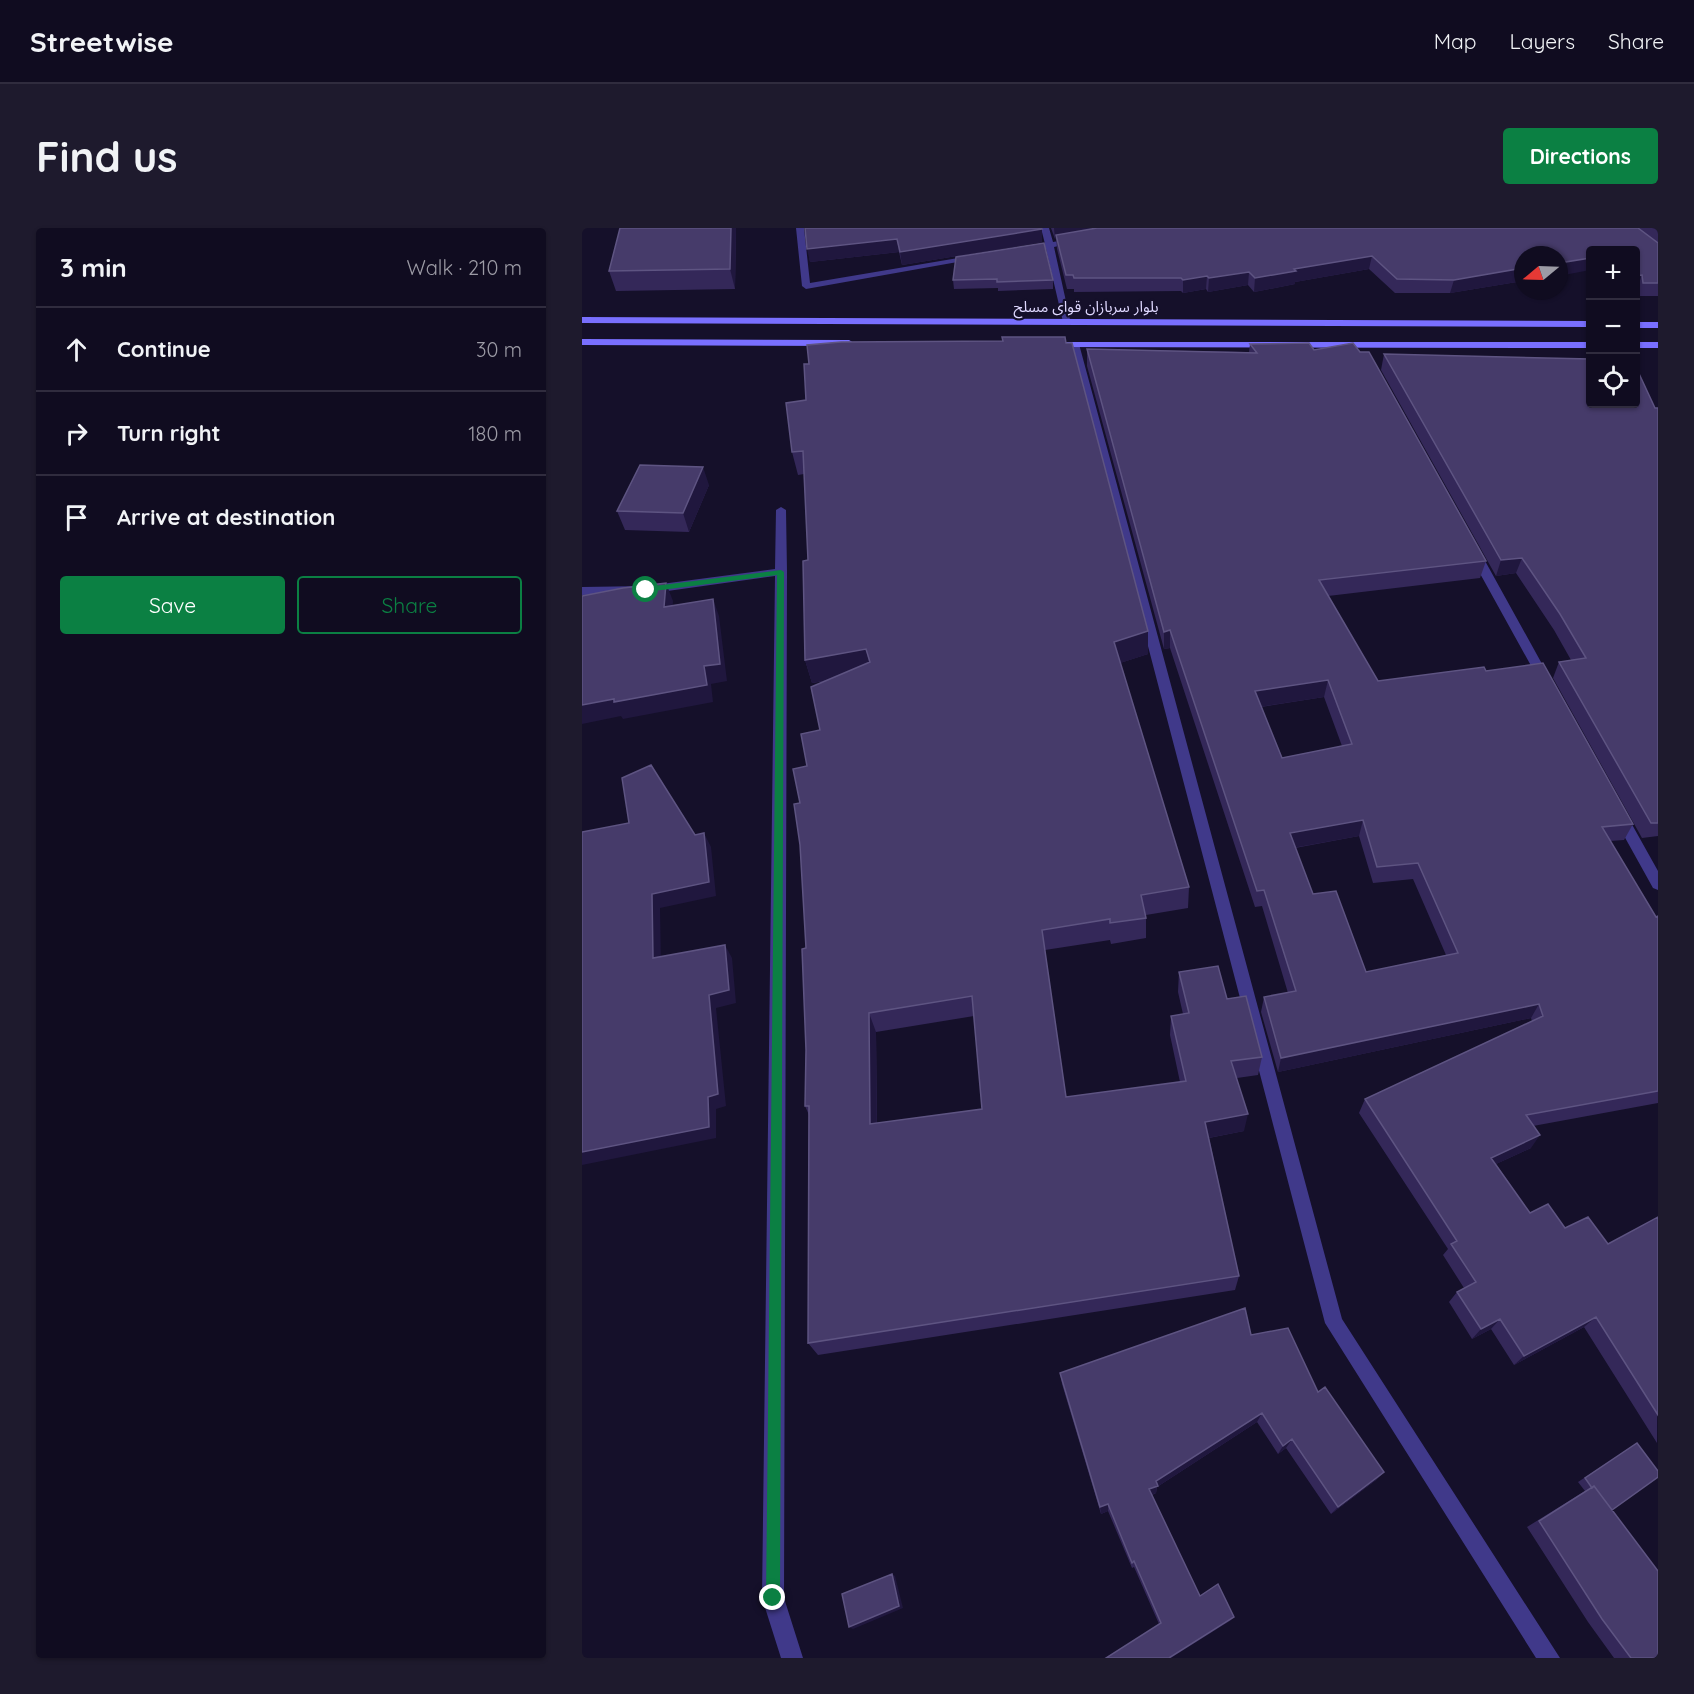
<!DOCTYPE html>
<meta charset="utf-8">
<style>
:root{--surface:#100c20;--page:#1e1a2d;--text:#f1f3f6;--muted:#9c9ba5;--line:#302c3e;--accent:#0b8043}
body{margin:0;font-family:Quicksand,"Noto Sans Arabic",sans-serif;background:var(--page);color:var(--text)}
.controls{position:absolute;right:18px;top:18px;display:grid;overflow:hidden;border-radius:6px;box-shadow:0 2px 4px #0004}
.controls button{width:54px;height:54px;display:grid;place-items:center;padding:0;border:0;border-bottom:2px solid var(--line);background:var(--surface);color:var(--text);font:30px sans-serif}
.compass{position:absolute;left:932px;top:18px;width:54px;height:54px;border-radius:50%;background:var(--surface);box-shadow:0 2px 4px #0004;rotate:251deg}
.stop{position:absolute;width:18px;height:18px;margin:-14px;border:4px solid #0b8043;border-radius:50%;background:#fff}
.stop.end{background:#0b8043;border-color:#fff;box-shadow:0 2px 6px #0008}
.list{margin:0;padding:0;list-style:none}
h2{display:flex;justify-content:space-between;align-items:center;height:78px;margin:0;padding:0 24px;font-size:26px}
h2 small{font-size:20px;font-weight:400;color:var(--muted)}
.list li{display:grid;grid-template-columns:39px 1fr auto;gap:18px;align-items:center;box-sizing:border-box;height:84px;padding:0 24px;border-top:2px solid var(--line)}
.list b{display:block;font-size:22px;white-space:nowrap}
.list em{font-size:20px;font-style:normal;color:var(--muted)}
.actions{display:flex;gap:12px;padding:18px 24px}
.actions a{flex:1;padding:14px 0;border:2px solid var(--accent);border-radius:6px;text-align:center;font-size:21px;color:var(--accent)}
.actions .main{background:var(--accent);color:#fff}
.icon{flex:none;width:33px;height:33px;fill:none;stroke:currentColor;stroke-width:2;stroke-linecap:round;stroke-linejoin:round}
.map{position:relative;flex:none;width:1076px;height:1430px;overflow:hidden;border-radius:6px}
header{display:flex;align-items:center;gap:36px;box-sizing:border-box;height:84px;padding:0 30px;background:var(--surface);border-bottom:2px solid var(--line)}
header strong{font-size:28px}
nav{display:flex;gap:33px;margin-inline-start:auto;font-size:21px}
.intro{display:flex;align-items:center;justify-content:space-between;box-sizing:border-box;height:144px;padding:0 36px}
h1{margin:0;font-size:42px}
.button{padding:15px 27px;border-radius:6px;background:var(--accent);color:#fff;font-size:21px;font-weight:700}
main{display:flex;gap:36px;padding:0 36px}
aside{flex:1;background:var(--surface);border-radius:6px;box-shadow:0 2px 4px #0004}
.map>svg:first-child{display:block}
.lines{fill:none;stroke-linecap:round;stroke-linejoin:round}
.street{fill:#40398a;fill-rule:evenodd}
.secondary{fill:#796fff;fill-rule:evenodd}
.wall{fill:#342859;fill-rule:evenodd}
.shaded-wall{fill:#20173e}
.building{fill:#463b6a;stroke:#5e5482;stroke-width:1.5;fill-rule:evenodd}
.route{fill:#0b8043}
.labels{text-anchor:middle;stroke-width:4.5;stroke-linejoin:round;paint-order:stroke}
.far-street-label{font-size:15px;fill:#dfd8ff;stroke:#15102a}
</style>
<header>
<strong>Streetwise</strong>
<nav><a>Map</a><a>Layers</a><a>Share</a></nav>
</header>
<div class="intro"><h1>Find us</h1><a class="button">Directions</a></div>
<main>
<aside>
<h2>3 min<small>Walk · 210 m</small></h2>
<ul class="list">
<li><svg class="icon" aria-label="ahead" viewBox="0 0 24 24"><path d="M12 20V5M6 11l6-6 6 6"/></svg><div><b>Continue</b></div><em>30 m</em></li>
<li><svg class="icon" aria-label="right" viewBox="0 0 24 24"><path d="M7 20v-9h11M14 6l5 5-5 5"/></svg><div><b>Turn right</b></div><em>180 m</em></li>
<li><svg class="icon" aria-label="arrive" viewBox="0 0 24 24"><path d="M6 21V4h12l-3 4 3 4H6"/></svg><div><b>Arrive at destination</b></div></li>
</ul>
<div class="actions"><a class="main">Save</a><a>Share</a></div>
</aside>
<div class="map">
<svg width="1076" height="1430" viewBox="0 0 1076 1430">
<rect width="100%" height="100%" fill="#15102a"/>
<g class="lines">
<path class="street" d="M 214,0 L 222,0 L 228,55 L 394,27 L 398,30 L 224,61 L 220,58 Z
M 459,0 L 467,0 L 471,14 L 495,10 L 499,13 L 472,19 L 489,96 L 481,94 L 464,21 L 445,24 L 441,21 L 463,16 Z
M 489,114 L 497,116 L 760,1091 L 978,1430 L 954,1430 L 743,1095 L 487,116 Z
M 199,279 L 204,282 L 205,344 L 202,1370 L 221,1430 L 199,1430 L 180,1370 L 193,348 L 64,366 L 0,367 L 0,359 L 64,358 L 193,341 L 194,282 Z
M 891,318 L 897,322 L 970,454 L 968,457 L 964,458 L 958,454 L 885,322 Z
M 1038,583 L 1043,584 L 1076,643 L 1076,662 L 1071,660 L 1031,588 Z"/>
<path class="secondary" d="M 0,89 L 1008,93 L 1008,99 L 0,95 Z
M 1054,94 L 1076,94 L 1076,100 L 1054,100 Z
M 0,111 L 267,112 L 272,115 L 267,118 L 0,117 Z
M 468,114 L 1008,114 L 1008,120 L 471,119 L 468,118 Z
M 1054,114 L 1076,114 L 1076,120 L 1054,120 Z"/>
</g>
<path class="wall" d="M 154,0 L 153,61 L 34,63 L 27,43 Z
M 223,0 L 460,14 L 320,37 L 317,24 L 228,34 Z
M 469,0 L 1076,0 L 1076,68 L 1057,68 L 1055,61 L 1053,61 L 1053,22 L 941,27 L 941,53 L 868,65 L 813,65 L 787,41 L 713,54 L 713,56 L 672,64 L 666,57 L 626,64 L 624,61 L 601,65 L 599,63 L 492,64 L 492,61 L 485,61 L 475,21 L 474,11 L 473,11 Z
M 374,29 L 471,52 L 471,61 L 416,63 L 416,60 L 372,61 L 371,52 Z
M 668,116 L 904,333 L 898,350 L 746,368 L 796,453 L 904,443 L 1051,596 L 1042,612 L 1028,613 L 1074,689 L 1076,688 L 1076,875 L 951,898 L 949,920 L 914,936 L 948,985 L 983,1000 L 1026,1016 L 1076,989 L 1075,1215 L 1002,1099 L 932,1137 L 909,1101 L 890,1111 L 867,1074 L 875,1064 L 882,1060 L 861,1027 L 866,1021 L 777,885 L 783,871 L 950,793 L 949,790 L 696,844 L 679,784 L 682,769 L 706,765 L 680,678 L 673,679 L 588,420 L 582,421 L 505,138 L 505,121 L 667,124 ZM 742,469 L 760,518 L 700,530 L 679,479 ZM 777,608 L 791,655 L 831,651 L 864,727 L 784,744 L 731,666 L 713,620 Z
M 802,126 L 1073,180 L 1076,180 L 1076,608 L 1060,610 L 971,450 L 977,434 L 989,432 L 972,402 L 934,345 L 914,348 L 799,142 Z
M 224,172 L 566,426 L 538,435 L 607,659 L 606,680 L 564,687 L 564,710 L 529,716 L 528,712 L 463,722 L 484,869 L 598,854 L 588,807 L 589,788 L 601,786 L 596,764 L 597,744 L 645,771 L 680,829 L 676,847 L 655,850 L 662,903 L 627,910 L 657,1048 L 653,1062 L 236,1127 L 226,1115 L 227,887 L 223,878 L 224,822 L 224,720 L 218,575 L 225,538 L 238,502 L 244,453 L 230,455 L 223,432 L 226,332 L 222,246 L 216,247 L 210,224 ZM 392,788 L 400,881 L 295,895 L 294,804 Z
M 127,257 L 107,304 L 43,302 L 35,283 Z
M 669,1107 L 736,1164 L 802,1244 L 794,1252 L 749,1286 L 704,1220 L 696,1226 L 675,1194 L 575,1259 L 574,1265 L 570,1267 L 618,1368 L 648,1393 L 577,1396 L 552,1339 L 550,1340 L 526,1283 L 519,1286 L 480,1156 L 478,1145 Z
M 1055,1215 L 1030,1282 L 1076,1430 L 1032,1430 L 1006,1394 L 945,1299 L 1003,1263 L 996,1254 Z"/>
<path class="shaded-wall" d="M 149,0 L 154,0 L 153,61 L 148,41 Z
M 472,0 L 543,0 L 474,7 L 474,11 L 473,11 Z
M 460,1 L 460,14 L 320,37 L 318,24 Z
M 315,11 L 317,24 L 228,34 L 225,21 Z
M 790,28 L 787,41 L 713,54 L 713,56 L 672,64 L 673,50 L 712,41 Z
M 1008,30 L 1008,42 L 977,48 L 977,35 Z
M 941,40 L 941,53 L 868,65 L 872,52 Z
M 667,44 L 666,57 L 626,64 L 627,50 Z
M 1060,47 L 1055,61 L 1053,61 L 1053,48 Z
M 625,48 L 624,61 L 601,65 L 601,52 Z
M 121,239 L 127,257 L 107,304 L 101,285 Z
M 940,330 L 934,345 L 914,348 L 919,332 Z
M 84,355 L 91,373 L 89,397 L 82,379 Z
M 131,371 L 137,388 L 145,453 L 129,456 L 131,474 L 41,491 L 39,488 L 0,496 L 0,477 L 32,471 L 122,438 Z
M 588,402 L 588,420 L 582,421 L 582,404 Z
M 566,403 L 566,426 L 532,437 L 532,414 Z
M 284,421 L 289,444 L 230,455 L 223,432 Z
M 746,452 L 742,469 L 671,480 L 673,463 Z
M 781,592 L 777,608 L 705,621 L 708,605 Z
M 122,605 L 129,619 L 134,668 L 78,680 L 79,743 L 71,730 L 70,666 Z
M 143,717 L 150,730 L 154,775 L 134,780 L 144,878 L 134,881 L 134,910 L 0,937 L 0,924 L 127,767 Z
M 957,776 L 949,790 L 696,844 L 699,830 Z
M 287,785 L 294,804 L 295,914 L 288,896 Z
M 666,886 L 662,903 L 621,911 L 623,894 Z
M 958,907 L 949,920 L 901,942 L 909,930 Z
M 1014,1089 L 1002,1099 L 932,1137 L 942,1128 Z
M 918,1091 L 909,1101 L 890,1111 L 899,1101 Z
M 680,1185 L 675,1194 L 575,1259 L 574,1265 L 566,1268 L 567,1261 L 574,1253 Z
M 710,1211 L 704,1220 L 696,1226 L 701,1218 Z
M 802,1244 L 794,1252 L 749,1286 L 756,1279 Z
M 526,1276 L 526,1283 L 519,1286 L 518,1279 Z
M 310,1346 L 313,1348 L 321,1380 L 271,1401 L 267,1399 Z
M 652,1389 L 648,1393 L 589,1430 L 587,1430 Z"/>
<path class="building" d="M 38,0 L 149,0 L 148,41 L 27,43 Z
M 223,0 L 459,0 L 460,1 L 318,24 L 315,11 L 225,21 Z
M 515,0 L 1056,0 L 1076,15 L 1076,55 L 1061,55 L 1060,47 L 1053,48 L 1053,22 L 1008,22 L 1008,30 L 977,35 L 977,27 L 941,27 L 941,40 L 872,52 L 815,51 L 790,28 L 712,41 L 714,43 L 673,50 L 667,44 L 627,50 L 625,48 L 601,52 L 599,50 L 492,50 L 491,47 L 484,47 L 474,7 Z
M 462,15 L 471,52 L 415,54 L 415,51 L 371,52 L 374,29 Z
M 420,109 L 483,109 L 484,115 L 490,115 L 566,403 L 532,414 L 607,659 L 559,667 L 564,690 L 528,695 L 528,691 L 460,702 L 484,869 L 604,853 L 589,788 L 607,785 L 597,744 L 636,738 L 645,771 L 664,768 L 680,829 L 649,833 L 666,886 L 623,894 L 657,1048 L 226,1115 L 227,878 L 223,878 L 224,822 L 220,721 L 224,720 L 218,617 L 212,576 L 218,575 L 211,541 L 225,538 L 219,506 L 238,502 L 229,459 L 288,434 L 284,421 L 223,432 L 221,333 L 226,332 L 221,223 L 210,224 L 204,175 L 224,172 L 222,136 L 227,136 L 225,117 L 259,114 L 421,113 ZM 390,768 L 400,881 L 288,896 L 287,785 Z
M 727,115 L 732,122 L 771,115 L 778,124 L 787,124 L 904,333 L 737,352 L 796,453 L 902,439 L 904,443 L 961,435 L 1051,596 L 1020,599 L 1074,689 L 1076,688 L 1076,863 L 944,887 L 958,907 L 909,930 L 948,985 L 966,976 L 983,1000 L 1006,989 L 1026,1016 L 1076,989 L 1076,1187 L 1014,1089 L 942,1128 L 918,1091 L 899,1101 L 875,1064 L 894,1054 L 869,1016 L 875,1013 L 783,871 L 961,788 L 957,776 L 699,830 L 682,769 L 714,763 L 682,662 L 675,663 L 588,402 L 582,404 L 505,121 L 675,125 L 668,116 ZM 746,452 L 770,516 L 700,530 L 673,463 ZM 781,592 L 795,639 L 836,635 L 876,725 L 784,744 L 754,663 L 731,666 L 708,605 Z
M 802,126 L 1008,131 L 1008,176 L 1053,176 L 1053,137 L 1073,180 L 1076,180 L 1076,595 L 1069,595 L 977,434 L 1004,430 L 978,386 L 940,330 L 919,332 Z
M 58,237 L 121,239 L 101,285 L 35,283 Z
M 84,355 L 82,379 L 131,371 L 138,436 L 122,438 L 125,457 L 32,474 L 32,471 L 0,477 L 0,368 L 41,360 Z
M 69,537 L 113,607 L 122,605 L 127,654 L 70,666 L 71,730 L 143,717 L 147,762 L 127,767 L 136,866 L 126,869 L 127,899 L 0,924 L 0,604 L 47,595 L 40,550 Z
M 663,1080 L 669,1107 L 706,1100 L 736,1164 L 743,1159 L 802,1244 L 756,1279 L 710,1211 L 701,1218 L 680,1185 L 574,1253 L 576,1258 L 567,1261 L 618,1368 L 636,1356 L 652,1389 L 587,1430 L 524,1430 L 579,1395 L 552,1333 L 550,1335 L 526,1276 L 518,1279 L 478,1145 Z
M 1055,1215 L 1076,1243 L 1076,1249 L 1030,1282 L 1012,1258 L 1010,1260 L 1003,1250 Z
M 1012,1258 L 1076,1343 L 1076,1430 L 1049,1430 L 1020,1391 L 957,1293 Z
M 310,1346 L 317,1378 L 267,1399 L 260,1366 Z"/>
<path class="route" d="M 199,342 L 202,344 L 198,1370 L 196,1375 L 191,1377 L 186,1375 L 184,1370 L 195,347 L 64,364 L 60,362 L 64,359 Z"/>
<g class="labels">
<g class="far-street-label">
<text x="504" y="84">بلوار سربازان قوای مسلح</text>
</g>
</g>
</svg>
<div class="controls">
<button>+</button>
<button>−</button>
<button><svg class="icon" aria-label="locate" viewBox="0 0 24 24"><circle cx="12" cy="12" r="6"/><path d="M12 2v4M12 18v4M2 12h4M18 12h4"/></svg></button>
</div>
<svg class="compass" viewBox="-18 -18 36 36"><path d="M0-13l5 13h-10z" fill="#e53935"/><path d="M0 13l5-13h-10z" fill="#9c9ba5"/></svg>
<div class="stop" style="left:64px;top:362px"></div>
<div class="stop end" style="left:191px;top:1370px"></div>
</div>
</main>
